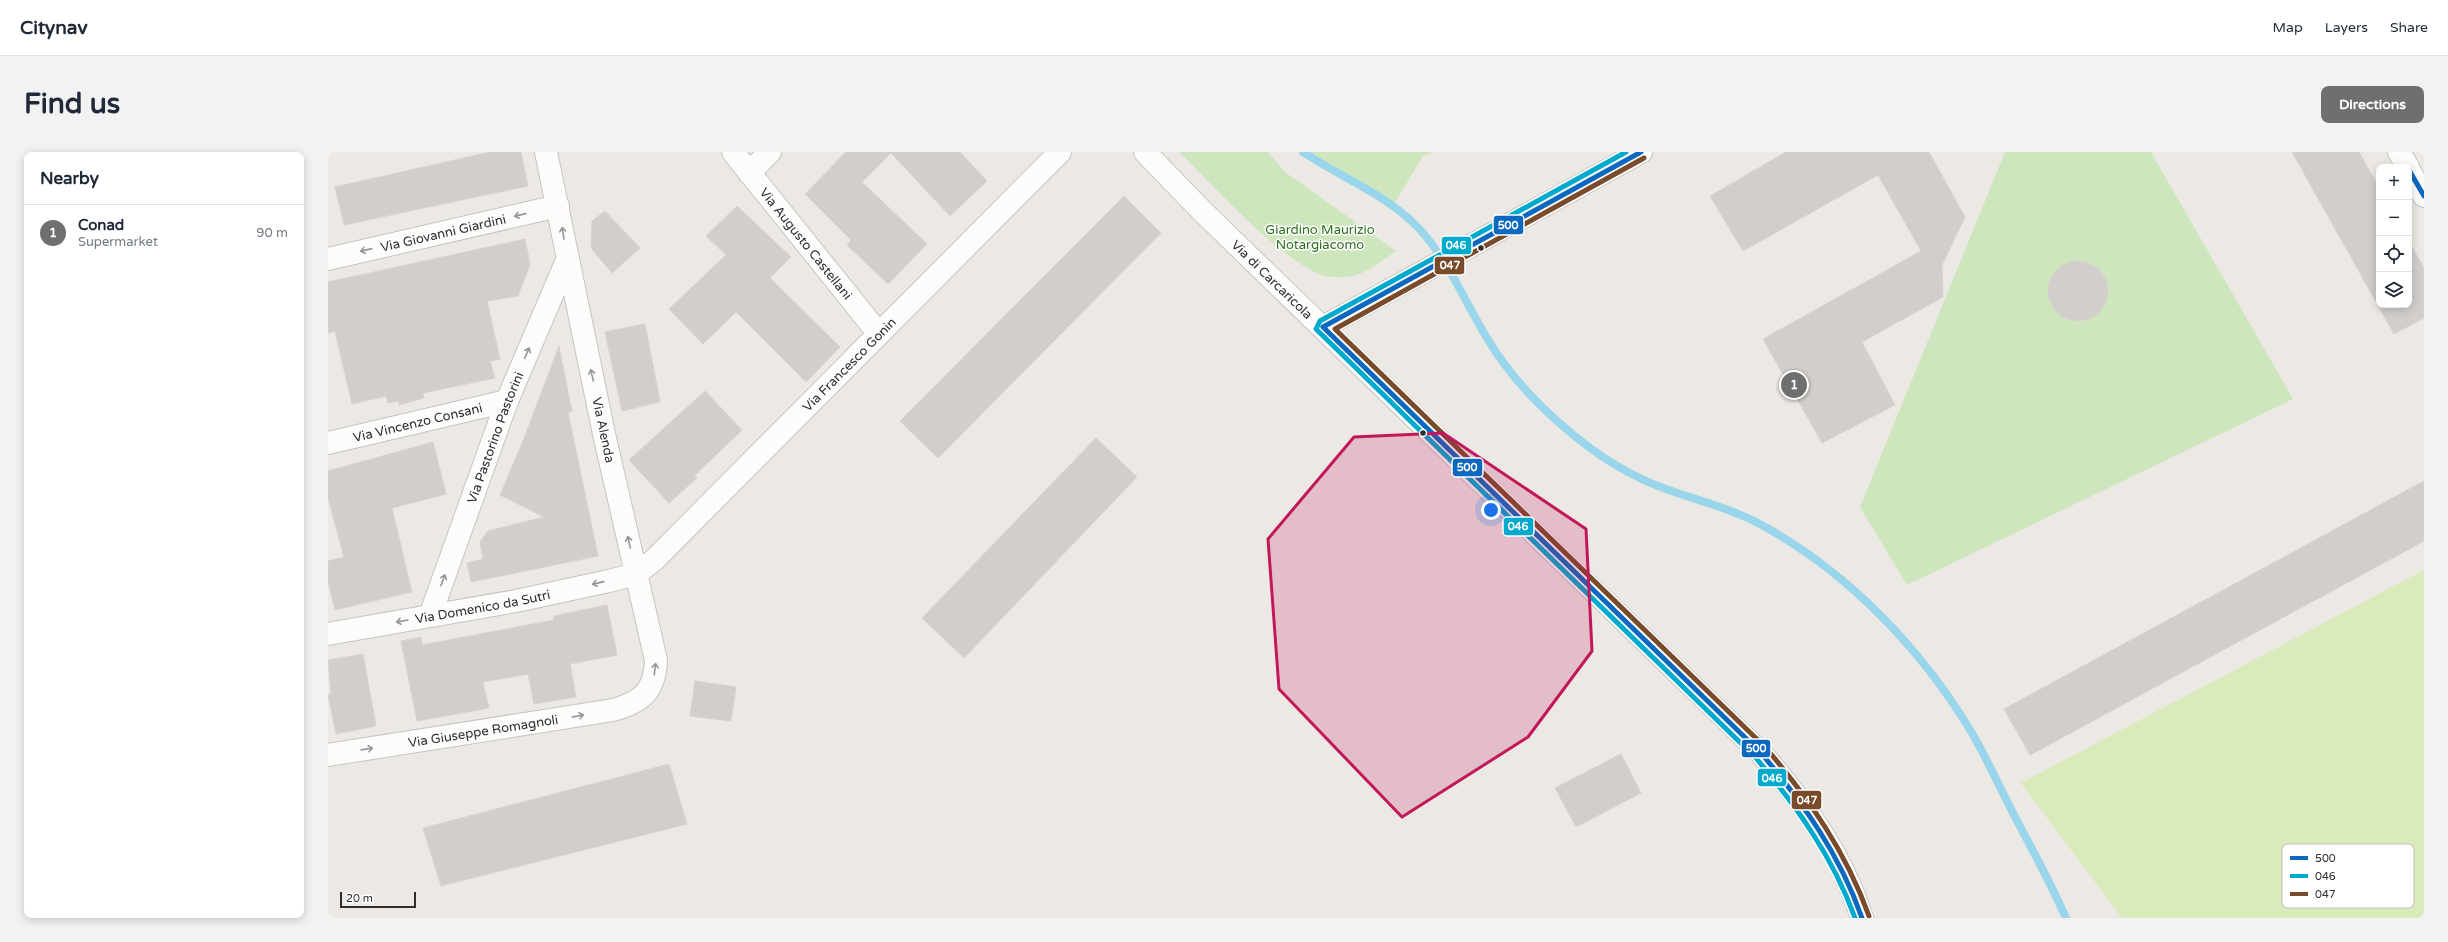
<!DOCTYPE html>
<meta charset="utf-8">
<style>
:root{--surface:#fff;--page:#f2f2f3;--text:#1f2937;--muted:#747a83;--line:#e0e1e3;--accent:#706f6e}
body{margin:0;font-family:"Varela Round",sans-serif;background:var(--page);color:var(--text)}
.controls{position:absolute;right:12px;top:12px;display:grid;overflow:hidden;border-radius:8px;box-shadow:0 2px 10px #0003}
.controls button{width:36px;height:36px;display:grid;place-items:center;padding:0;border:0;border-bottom:1px solid var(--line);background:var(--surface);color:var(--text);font:20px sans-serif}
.scale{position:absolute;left:12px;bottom:10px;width:76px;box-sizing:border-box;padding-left:4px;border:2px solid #2e2e2e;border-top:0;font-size:11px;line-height:14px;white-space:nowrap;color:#2e2e2e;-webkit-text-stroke:3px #fff;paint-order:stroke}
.you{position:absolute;left:1163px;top:358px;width:14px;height:14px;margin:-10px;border:3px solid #fff;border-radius:50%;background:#1a73e8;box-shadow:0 0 0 6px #1a73e833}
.badge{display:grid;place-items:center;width:26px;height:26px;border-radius:50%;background:var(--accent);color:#fff;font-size:13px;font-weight:700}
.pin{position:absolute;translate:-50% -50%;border:2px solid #fff;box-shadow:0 1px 4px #0006}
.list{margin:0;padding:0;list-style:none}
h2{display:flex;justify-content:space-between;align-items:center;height:52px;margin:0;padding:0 16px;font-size:17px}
h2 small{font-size:13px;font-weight:400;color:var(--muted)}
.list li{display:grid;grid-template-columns:26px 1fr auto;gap:12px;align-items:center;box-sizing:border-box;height:56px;padding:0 16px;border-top:1px solid var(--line)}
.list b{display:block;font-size:15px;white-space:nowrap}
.list p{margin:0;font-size:13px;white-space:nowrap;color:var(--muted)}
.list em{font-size:13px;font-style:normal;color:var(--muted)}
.icon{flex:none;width:22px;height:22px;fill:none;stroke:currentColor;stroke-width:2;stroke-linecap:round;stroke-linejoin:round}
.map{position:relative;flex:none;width:2096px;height:766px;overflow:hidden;border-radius:8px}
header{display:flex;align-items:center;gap:24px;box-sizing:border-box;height:56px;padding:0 20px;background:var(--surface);border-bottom:1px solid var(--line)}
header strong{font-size:19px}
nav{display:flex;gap:22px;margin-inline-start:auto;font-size:14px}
.intro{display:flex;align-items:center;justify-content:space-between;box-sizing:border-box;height:96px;padding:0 24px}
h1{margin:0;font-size:28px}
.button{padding:10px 18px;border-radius:8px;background:var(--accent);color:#fff;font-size:14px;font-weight:700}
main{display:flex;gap:24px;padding:0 24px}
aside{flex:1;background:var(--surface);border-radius:8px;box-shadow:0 2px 10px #0003}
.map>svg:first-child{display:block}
.green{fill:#cee6be}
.pitch{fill:#d9eabb}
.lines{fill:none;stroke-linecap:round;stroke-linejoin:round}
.stream{stroke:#99d6ec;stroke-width:8}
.building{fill:#d1cecb;stroke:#d7d4d0}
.minor-casing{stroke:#c5c4c5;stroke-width:24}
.minor{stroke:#fcfcfb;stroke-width:22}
.bus-1-casing{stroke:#fff;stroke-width:8}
.bus-2-casing{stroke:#fff;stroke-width:8}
.bus-3-casing{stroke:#fff;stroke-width:8}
.bus-1{stroke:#0c69bf;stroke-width:5}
.bus-2{stroke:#00a9ce;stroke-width:5}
.bus-3{stroke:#7a4b2a;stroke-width:5}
.oneway{stroke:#959594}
.marked{fill:#c2185b;fill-opacity:0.2;stroke:#c2185b;stroke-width:3;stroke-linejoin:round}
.bus-dot{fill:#2e2e2e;stroke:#fff;stroke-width:1.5}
.labels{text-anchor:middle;stroke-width:3;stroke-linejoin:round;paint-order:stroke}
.park-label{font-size:13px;fill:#2c6e1b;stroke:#fff}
.street-label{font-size:13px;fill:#2e2e2e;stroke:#fff}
.key{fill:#fff;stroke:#c0c0c0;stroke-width:1}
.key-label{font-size:11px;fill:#2e2e2e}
.line-badge{stroke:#fff;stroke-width:1.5}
.badge-label{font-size:11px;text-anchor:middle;font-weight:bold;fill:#fff}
</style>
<header>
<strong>Citynav</strong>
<nav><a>Map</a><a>Layers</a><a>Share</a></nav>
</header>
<div class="intro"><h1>Find us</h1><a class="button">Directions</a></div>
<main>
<aside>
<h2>Nearby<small></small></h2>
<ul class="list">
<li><span class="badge">1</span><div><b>Conad</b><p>Supermarket</p></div><em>90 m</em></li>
</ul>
</aside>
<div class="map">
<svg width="2096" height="766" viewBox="0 0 2096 766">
<rect width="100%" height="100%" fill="#ece8e4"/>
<path class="green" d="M 851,0 L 940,0 L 957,20 L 1068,99 C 1052,110 1037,124 1017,125 C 1011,126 999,125 993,123 C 946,102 889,37 851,0 Z
M 975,0 L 1105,0 L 1095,4 L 1065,54 Z
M 1677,0 L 1823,0 L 1965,247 L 1579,433 L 1532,355 Z"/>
<path class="pitch" d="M 2096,418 L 2096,766 L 1794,766 L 1693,631 Z"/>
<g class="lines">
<path class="stream" d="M 975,0 C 1015,27 1063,44 1095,81 C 1122,112 1138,152 1159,186 C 1179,220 1207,250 1236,275 C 1267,302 1302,325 1341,338 C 1371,349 1402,356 1430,371 C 1518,418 1593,496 1644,581 C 1659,607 1671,634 1685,661 C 1703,695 1722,730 1738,766"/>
</g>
<path class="building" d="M 162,0 L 193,0 L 200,34 L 16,73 L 7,35 Z
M 518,0 L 632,0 L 659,29 L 622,64 L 563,1 L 534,30 L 599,92 L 560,132 L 519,93 L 523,88 L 477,42 Z
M 1458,0 L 1601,0 L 1637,65 L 1614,113 L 1615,145 L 1534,190 L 1567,253 L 1494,291 L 1435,187 L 1593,99 L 1550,23 L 1415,99 L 1382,44 Z
M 1964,0 L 2031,0 L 2051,36 L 2051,153 L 2081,153 L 2081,90 L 2096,116 L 2096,166 L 2066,182 Z
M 796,44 L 833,81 L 610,306 L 572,269 Z
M 409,54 L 463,105 L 442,126 L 512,195 L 478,230 L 408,160 L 375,192 L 341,157 L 398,103 L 378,84 Z
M 277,59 L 312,96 L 284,121 L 263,96 L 264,69 Z
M 197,87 L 202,112 L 190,144 L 159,149 L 172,207 L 162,209 L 167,226 L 95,241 L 96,246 L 71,253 L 71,249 L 60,251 L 58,244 L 24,252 L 7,179 L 0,181 L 0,130 Z
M1720 139a30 30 0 1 1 60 0a30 30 0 1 1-60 0Z
M 317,172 L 332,250 L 294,259 L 277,180 Z
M 231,194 L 244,260 L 240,260 L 270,404 L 143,430 L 139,411 L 155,407 L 152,390 L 160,379 L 216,365 L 172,343 L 195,289 Z
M 377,239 L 414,278 L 366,324 L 369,326 L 341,351 L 301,308 Z
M 768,286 L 809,325 L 636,506 L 594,466 Z
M 105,290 L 118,342 L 64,356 L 84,440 L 7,458 L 0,429 L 0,409 L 16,405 L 0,346 L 0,319 Z
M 2096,329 L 2096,389 L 1702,603 L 1676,557 Z
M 279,453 L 289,503 L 242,512 L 248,545 L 206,552 L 200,522 L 155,530 L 161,556 L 89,569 L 73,489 L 93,485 L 94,493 L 226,468 L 226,464 Z
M 35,502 L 48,574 L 8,582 L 0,543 L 3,542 L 0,508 Z
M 367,529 L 408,535 L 403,569 L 362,564 Z
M 1293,602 L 1313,641 L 1248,675 L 1227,636 Z
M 341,612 L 359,672 L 113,734 L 95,676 Z"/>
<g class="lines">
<g class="minor-casing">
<g id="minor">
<path id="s1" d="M 405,0 L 551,182"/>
<path id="s2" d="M 817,0 L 874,59 L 1433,601 C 1476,651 1514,702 1534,766"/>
<path d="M 2071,0 L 2080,15"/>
<path d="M 2081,18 L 2096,44"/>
<path d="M 421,21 L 442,0"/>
<path id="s3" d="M 0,107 L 230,54"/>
<path d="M 995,175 L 1313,0"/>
<path id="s4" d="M 0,291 L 179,249"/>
<path id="s5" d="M 102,464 L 179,249 L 239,108"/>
<path id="s6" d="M 0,482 L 188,449 L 281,429 L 308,422 L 326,408 L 732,0"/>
<path id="s7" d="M 0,603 L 285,558 C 314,550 327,539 328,508 L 276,282 L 218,0"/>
</g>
</g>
<use href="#minor" class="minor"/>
<g class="bus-1-casing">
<path id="bus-1" d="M 2081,18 L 2096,44
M 995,175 L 1433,601 C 1476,652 1512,703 1534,766
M 995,175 L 1313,0"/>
</g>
<g class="bus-2-casing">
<path id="bus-2" d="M 1298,0 L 992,169 L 988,177 L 1428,606 C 1469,655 1505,705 1527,766"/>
</g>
<g class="bus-3-casing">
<path id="bus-3" d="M 1316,6 L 1007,177 L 1438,596 C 1482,648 1518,700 1541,764"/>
</g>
<use href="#bus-1" class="bus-1"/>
<use href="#bus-2" class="bus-2"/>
<use href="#bus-3" class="bus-3"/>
</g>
<defs><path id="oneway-shaft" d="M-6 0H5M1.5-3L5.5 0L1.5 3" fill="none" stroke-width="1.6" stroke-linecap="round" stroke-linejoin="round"/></defs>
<g class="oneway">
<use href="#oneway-shaft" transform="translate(192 63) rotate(167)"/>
<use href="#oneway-shaft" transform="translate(235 81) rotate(-99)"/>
<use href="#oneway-shaft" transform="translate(38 98) rotate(167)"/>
<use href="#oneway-shaft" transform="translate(199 201) rotate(-67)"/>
<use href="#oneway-shaft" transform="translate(264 223) rotate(-102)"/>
<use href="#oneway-shaft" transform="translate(301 390) rotate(-103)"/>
<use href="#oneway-shaft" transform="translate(115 428) rotate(-70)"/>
<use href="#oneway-shaft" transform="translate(270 431) rotate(167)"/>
<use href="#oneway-shaft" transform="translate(74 469) rotate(170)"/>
<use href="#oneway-shaft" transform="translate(327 517) rotate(-83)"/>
<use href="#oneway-shaft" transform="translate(250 564) rotate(-10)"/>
<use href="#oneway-shaft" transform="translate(39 597) rotate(-8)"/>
</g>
<path class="marked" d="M 1115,281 L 1258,377 L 1264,499 L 1200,585 L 1074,665 L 951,537 L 940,387 L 1026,285 Z"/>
<g class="bus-dot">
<circle cx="1153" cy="96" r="3.5"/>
<circle cx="1095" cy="281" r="3.5"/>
</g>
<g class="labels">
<g class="park-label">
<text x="992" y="82">Giardino Maurizio<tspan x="992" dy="15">Notargiacomo</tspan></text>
</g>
<g class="street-label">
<text dy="5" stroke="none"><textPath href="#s3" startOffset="118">Via Giovanni Giardini</textPath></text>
<text dy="5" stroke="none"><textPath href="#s1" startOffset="117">Via Augusto Castellani</textPath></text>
<text dy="5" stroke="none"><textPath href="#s2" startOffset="180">Via di Carcaricola</textPath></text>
<text dy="5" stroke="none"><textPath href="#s6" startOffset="613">Via Francesco Gonin</textPath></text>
<text dy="5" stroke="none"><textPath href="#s4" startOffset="92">Via Vincenzo Consani</textPath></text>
<text transform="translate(276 278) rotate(78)" y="5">Via Alenda</text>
<text dy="5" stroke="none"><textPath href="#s5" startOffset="190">Via Pastorino Pastorini</textPath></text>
<text dy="5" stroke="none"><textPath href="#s6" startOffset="157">Via Domenico da Sutri</textPath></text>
<text dy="5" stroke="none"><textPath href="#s7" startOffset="157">Via Giuseppe Romagnoli</textPath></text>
</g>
</g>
<rect x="1954" y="692" width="132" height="64" rx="6" class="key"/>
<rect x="1962" y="704" width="18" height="4" fill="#0c69bf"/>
<rect x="1962" y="722" width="18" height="4" fill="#00a9ce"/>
<rect x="1962" y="740" width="18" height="4" fill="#7a4b2a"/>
<g class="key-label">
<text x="1987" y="710">500</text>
<text x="1987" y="728">046</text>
<text x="1987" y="746">047</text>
</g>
<g class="line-badge">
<rect x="1165" y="63" width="31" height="20" rx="4" fill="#0c69bf"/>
<rect x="1113" y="84" width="31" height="19" rx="4" fill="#00a9ce"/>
<rect x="1106" y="104" width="31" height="19" rx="4" fill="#7a4b2a"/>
<rect x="1124" y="306" width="31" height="19" rx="4" fill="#0c69bf"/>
<rect x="1175" y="365" width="31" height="19" rx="4" fill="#00a9ce"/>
<rect x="1413" y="587" width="30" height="19" rx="4" fill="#0c69bf"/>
<rect x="1429" y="616" width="30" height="19" rx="4" fill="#00a9ce"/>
<rect x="1463" y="638" width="31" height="20" rx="4" fill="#7a4b2a"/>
</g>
<g class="badge-label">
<text x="1180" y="77">500</text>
<text x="1128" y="97">046</text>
<text x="1122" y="117">047</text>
<text x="1139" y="319">500</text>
<text x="1190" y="378">046</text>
<text x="1428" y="600">500</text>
<text x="1444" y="630">046</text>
<text x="1479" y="652">047</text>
</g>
</svg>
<div class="controls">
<button>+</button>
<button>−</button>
<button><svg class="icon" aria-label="locate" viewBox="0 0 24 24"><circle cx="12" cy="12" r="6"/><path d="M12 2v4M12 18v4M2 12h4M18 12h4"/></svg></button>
<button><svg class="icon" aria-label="layers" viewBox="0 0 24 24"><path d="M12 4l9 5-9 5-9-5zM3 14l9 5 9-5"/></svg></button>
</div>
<div class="scale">20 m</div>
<div class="you"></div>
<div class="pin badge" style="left:1466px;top:233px">1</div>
</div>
</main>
